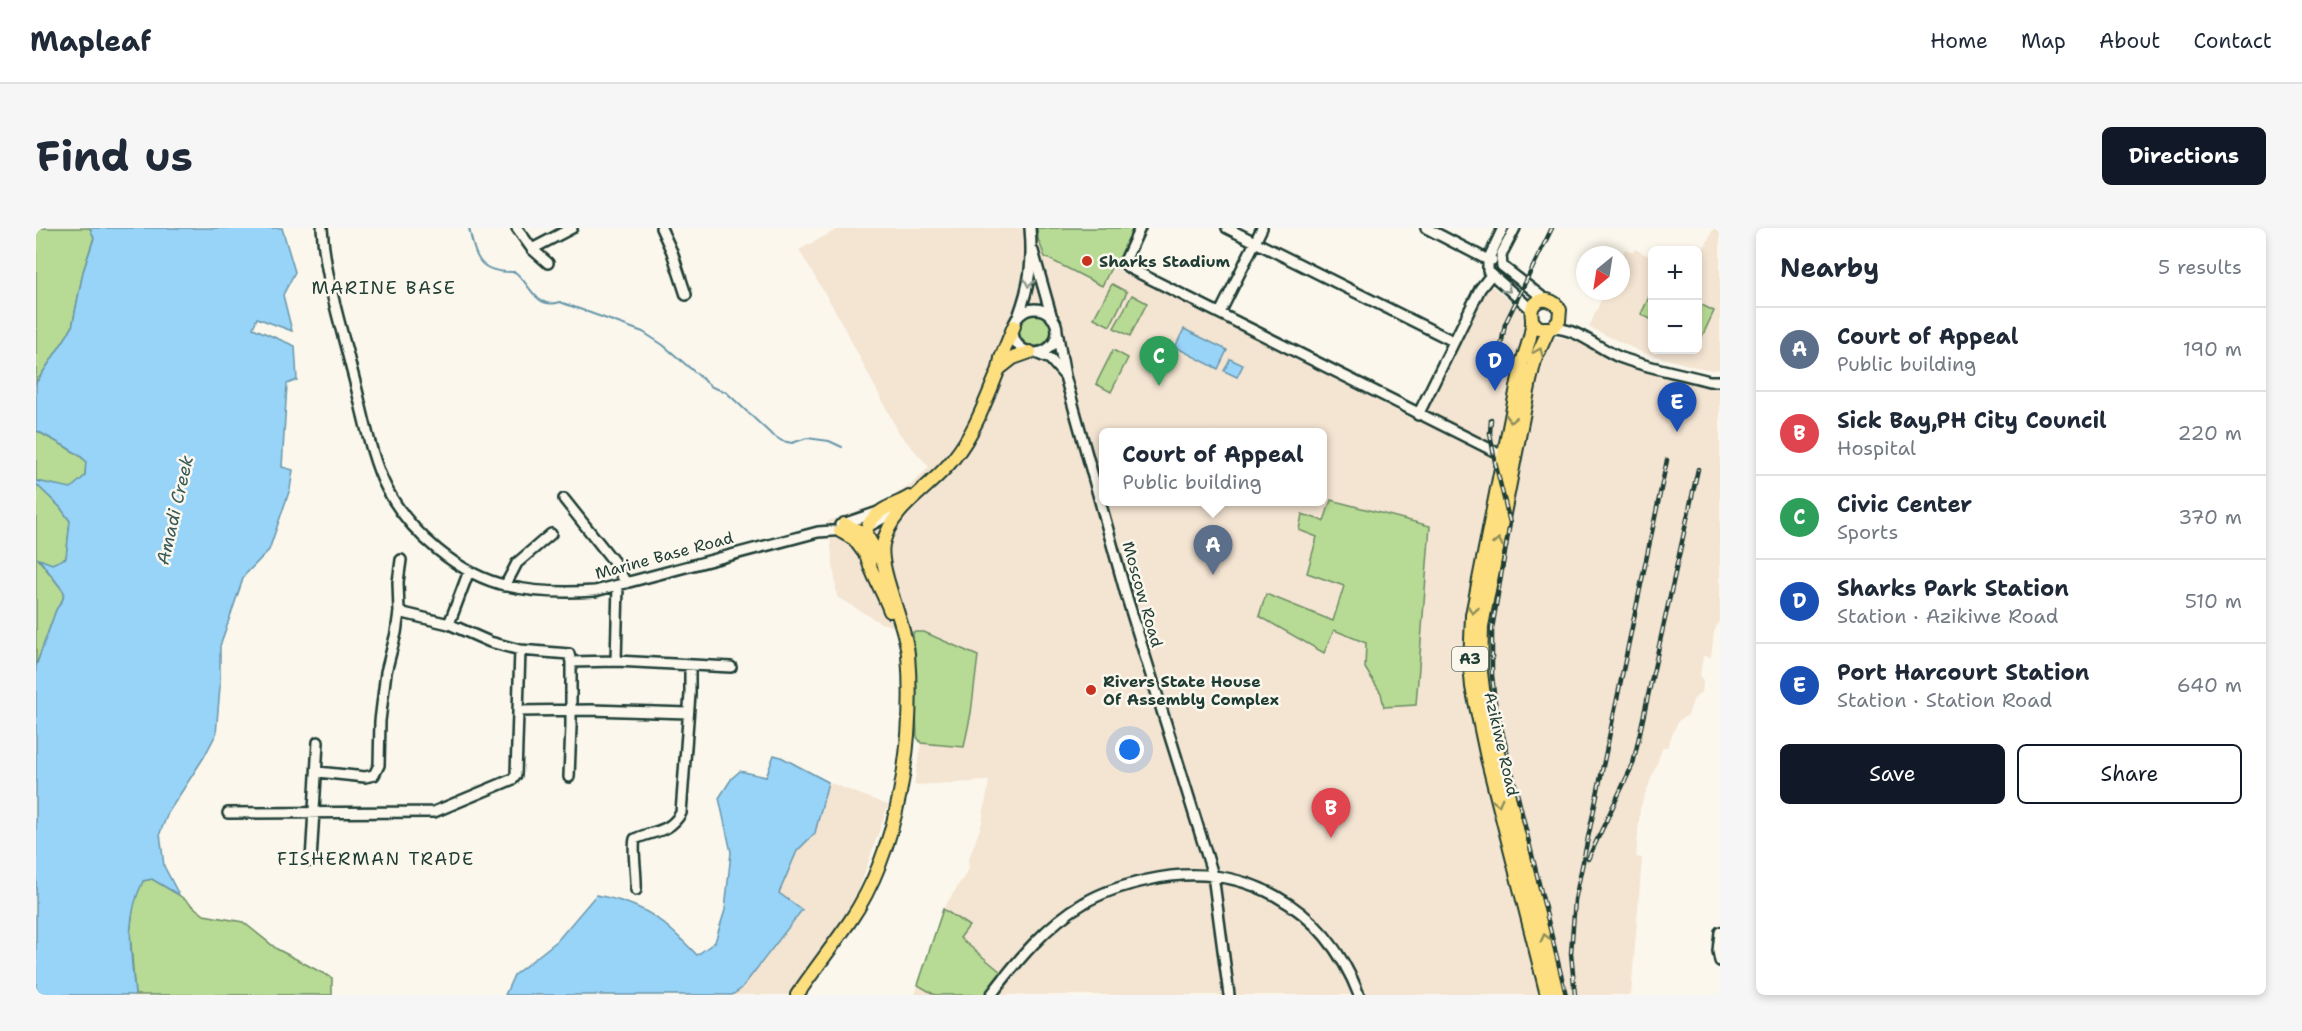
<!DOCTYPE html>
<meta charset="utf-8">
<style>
:root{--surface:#fff;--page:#f6f6f7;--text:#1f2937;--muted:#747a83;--line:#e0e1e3;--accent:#111827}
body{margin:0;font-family:"Shantell Sans",sans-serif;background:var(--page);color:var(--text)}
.controls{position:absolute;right:18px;top:18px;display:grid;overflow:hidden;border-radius:9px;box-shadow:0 3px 9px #0003}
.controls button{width:54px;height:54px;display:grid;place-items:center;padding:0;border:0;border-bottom:2px solid var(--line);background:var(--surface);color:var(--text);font:30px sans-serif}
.compass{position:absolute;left:1540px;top:18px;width:54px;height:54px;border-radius:50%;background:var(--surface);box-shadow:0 3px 9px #0003;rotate:210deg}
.you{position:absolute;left:1094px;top:522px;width:21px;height:21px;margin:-15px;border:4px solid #fff;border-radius:50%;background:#1a73e8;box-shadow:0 0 0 9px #1a73e833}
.badge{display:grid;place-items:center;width:39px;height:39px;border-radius:50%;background:var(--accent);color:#fff;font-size:20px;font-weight:700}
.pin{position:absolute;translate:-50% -50px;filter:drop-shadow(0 2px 3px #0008)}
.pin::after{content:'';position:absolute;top:32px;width:21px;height:18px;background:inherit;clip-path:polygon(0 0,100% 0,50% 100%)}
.popup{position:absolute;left:1063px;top:200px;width:228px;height:78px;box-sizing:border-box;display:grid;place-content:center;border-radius:9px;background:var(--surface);filter:drop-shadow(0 2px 4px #0005);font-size:20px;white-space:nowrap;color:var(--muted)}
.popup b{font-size:22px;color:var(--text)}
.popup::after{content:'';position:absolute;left:50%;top:100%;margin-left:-12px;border:12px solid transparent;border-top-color:var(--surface)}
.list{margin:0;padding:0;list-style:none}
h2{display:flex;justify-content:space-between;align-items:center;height:78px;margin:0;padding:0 24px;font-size:26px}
h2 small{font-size:20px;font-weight:400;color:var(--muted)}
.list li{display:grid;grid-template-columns:39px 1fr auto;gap:18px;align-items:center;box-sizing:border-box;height:84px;padding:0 24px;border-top:2px solid var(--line)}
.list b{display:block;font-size:22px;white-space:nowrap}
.list p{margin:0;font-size:20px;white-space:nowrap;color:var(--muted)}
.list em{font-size:20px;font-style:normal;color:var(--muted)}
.actions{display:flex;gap:12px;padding:18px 24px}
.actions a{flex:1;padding:14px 0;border:2px solid var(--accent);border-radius:9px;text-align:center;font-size:21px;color:var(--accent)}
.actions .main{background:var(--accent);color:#fff}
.map{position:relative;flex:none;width:1684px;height:767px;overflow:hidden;border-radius:9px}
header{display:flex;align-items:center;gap:36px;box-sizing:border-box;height:84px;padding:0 30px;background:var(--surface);border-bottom:2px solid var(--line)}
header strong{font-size:28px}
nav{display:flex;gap:33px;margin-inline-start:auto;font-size:21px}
.intro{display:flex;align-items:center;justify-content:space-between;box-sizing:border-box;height:144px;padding:0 36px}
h1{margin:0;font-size:42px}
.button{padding:15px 27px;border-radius:9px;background:var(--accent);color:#fff;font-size:21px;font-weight:700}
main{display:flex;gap:36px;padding:0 36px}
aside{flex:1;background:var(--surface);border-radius:9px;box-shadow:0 3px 9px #0003}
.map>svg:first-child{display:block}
.built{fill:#f4e4d2;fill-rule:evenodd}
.green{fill:#b7da94;stroke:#6b8c64;stroke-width:1.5}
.water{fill:#98d3f8;stroke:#6897aa;stroke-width:1.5}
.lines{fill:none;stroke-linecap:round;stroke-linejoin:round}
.stream{stroke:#6897aa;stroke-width:2}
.minor-casing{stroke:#1f3d34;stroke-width:14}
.major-casing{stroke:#1f3d34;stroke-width:16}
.minor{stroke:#fbf7ec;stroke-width:9}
.major{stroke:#fedf80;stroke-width:12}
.rail-casing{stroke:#1f3d34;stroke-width:4.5}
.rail{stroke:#fbf7ec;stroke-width:2;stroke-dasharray:7;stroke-linecap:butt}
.oneway{stroke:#8d9a90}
.oneway2{stroke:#8e8e5a}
.poi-dot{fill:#c8321e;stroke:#fbf7ec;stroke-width:2}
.labels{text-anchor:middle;stroke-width:5;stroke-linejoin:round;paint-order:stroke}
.shield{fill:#fbf7ec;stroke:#61756b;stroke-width:1.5}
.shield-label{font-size:15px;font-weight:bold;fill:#1f3d34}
.poi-label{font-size:16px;font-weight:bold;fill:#1f3d34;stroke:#fbf7ec;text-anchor:start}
.street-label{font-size:16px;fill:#1f3d34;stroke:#fbf7ec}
.neighbourhood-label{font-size:18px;letter-spacing:1.5px;fill:#1f3d34;stroke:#fbf7ec}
.water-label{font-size:18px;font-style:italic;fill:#375b5b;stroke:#fbf7ec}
</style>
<header>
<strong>Mapleaf</strong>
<nav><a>Home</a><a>Map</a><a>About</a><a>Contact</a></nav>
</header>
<div class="intro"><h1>Find us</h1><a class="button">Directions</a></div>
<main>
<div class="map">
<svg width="1684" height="767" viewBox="0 0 1684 767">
<rect width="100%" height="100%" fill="#fbf7ec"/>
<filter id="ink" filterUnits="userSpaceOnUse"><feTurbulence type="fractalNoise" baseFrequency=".0167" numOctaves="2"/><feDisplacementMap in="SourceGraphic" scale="12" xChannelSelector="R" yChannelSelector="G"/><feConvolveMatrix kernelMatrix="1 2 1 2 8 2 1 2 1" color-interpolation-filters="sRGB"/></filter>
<g filter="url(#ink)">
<path class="built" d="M 804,0 L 1001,0 L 1002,11 L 1066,58 L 1076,38 L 1383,194 L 1417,122 L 1448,62 L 1452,59 L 1457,59 L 1485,82 L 1489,96 L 1500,103 L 1520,109 L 1537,111 L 1598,140 L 1684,159 L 1684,390 L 1678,404 L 1675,429 L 1667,428 L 1664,448 L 1667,454 L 1666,463 L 1657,472 L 1652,487 L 1642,493 L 1631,519 L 1627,519 L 1604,580 L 1600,629 L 1606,630 L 1595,767 L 879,767 L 907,681 L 933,641 L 932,633 L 946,595 L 953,553 L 878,557 L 885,515 L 881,509 L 877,404 L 845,395 L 801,369 L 792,293 L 848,274 L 875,257 L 893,239 L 863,205 L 800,84 L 763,22 ZM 1068,204 L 1286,204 L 1286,274 L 1068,274 Z
M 1678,0 L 1684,0 L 1684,141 L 1676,142 L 1656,138 L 1605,124 L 1553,99 L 1569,63 L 1585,63 L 1585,29 L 1589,21 L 1597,24 L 1599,21 L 1616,30 L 1616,122 L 1662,122 L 1662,32 Z
M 792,554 L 852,577 L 817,678 L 752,767 L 696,767 L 705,761 L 766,682 L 743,666 L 761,623 L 779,605 Z"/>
<path class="green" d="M 0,0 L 54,0 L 58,9 L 47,44 L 36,100 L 0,155 Z
M 1001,0 L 1101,0 L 1081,40 L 1076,38 L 1066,58 L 1009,29 L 1002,11 Z
M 1076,56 L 1091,64 L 1074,98 L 1058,90 Z
M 1616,63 L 1616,92 L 1605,86 Z
M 1096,67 L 1111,75 L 1094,108 L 1078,100 Z
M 1662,75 L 1678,83 L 1663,115 L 1662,114 Z
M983 102a16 16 0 1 1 32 0a16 16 0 1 1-32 0Z
M 1077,122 L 1092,130 L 1075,164 L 1060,156 Z
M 0,202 C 17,213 35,220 50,233 L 49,248 L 35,261 L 0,253 Z
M 0,256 L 24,279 L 34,293 L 30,331 L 16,336 L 3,332 L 28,364 L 27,371 L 20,382 L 0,438 Z
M 1295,272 L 1394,298 L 1380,477 L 1348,479 L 1345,465 L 1329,440 L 1330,415 L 1298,402 L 1288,425 L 1223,388 L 1230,366 L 1297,393 L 1308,358 L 1271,345 L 1281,309 L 1263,302 L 1266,286 L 1288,293 Z
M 877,404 L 888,404 L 942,428 L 935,485 L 928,519 L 885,515 L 881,509 Z
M 116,651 L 143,667 L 168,687 L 207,694 L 241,721 L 296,750 L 296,767 L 99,767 L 94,705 L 98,673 L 107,653 Z
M 907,681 L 933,698 L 924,710 L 965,744 L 948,767 L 899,767 L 882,757 Z"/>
<path class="water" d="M 54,0 L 246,0 L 259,44 L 247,67 L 256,103 L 221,90 L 217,100 L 259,118 L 261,152 L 251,156 L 246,239 L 257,242 L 254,261 L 233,322 L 208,348 L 184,418 L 184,459 L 180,506 L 168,529 L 132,585 L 124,605 L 128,638 L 143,667 L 116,651 L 107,653 C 88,693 95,724 99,767 L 0,767 L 0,438 L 20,382 L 27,371 L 28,364 L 3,331 L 16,336 L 30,330 L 34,293 L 24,279 L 0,256 L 0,253 L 35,260 L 49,248 L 50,233 C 35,219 17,213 0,202 L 0,155 L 36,100 L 47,44 L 58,10 Z
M 1148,101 L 1191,122 L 1182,141 L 1139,119 Z
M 1194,131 L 1207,137 L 1201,149 L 1188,143 Z
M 738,527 L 745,529 L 792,554 L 779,605 L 761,623 L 743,665 L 766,682 L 705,761 L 696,767 L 469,767 L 478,747 L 521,713 L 560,667 C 609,676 626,691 661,727 L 679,714 L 689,682 L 695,624 L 683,570 L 696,550 L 704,543 L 730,549 Z"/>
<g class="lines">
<path class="stream" d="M 433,0 C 440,32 443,45 479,44 C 495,56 499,82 524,74 L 607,104 L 627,117 L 676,159 L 690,164 L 735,206 L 746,213 L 756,215 L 771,210 L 793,213 L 806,219"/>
<g class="minor-casing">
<path id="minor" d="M 286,0 C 289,49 304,95 316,143 C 326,178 334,229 351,261 C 374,305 423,347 472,358 C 501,365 529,365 559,363 L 782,304 L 810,302
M 481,0 L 496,21 L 512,35
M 625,0 L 636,24 L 650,67
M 1104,0 L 1088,35 L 1093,40 L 1468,228
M 1191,0 L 1417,113
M 1390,0 L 1452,32 L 1456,32
M 1467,0 L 1452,32 L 1452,43 L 1496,82
M 1479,0 L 1465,27 L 1466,38 L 1510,72
M 496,21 L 536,0
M 997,23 L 1016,90
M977 103a22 22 0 1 1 44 0a22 22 0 1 1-44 0Z
M 1184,85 L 1226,0
M 982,89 C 994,57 997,34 994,0
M 1516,100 C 1541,100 1560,119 1583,129 C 1612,140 1644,145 1673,153 L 1684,153
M 1021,103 L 1029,148 L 1091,370 L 1177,647 L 1193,767
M 1000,125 L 1014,131 L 1028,147
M 1382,187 L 1444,61 L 1455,47
M 528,271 L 578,334 L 590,355
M 804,297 L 842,284
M 835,297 L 862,282
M 469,358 L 481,335 L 515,306
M 363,384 L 362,354 L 365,332
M 413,396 L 454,414 L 484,422
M 580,433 L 695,439
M 482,483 L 555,482 L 652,485
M 282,544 L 329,549 L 338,547 L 343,537 L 344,493 L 350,444 L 360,405 L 363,384 L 413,396 L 433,343
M 533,549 L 535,498 L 535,434 L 580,433 L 582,357
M 192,585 L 398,584 L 477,551 L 480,547 L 484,422 L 533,426 L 535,434
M 275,633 L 282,514
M 600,662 C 601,647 596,621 599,611 C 619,602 633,605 645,585 L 654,466 L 654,437
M 1684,704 L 1682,723 L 1684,733
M 955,767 C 981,733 1011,696 1048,675 C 1068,663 1089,657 1112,652 C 1206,631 1288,677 1323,767"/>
</g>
<g class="major-casing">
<path id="major" d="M 1496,93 L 1503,100 L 1516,100 L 1523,93 L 1524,82 C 1519,72 1505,67 1497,78 C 1494,84 1496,87 1496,92 C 1497,105 1490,122 1486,134 L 1436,387 L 1434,437 L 1436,459 L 1451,530 L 1511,767
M 1513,101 L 1499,132 L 1494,153 L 1446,398 L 1445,444 L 1448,469 L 1523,767
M 963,141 L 977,130 L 994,124
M 808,296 L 830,306 L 845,332
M 804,303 L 818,311 L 829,326
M 854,383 C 843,351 807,308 847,282 C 855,277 865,274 873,269
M 761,767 C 778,742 797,718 814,693 C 863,621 879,512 872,426 C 869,395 842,341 847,316 C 856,277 896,260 918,230 C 939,204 950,172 963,141 L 965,130 L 978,98"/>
</g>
<use href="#minor" class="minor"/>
<use href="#major" class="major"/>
<g class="rail-casing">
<path id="rail" d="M 1462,134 L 1469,96 L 1516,0
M 1455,191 L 1454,205 L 1459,234 L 1474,295 L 1456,401 L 1456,447 L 1459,474 L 1530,767
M 1552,631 L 1597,536 L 1662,241
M 1539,767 L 1535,725 L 1539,672 L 1631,232"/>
</g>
<use href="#rail" class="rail"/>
</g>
<defs><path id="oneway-chevron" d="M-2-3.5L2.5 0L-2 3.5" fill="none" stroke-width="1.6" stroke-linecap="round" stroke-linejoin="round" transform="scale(1.5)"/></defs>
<g class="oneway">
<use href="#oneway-chevron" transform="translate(993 55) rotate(101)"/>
<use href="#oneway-chevron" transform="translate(1471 61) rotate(42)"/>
</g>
<g class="oneway2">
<use href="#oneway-chevron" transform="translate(1503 124) rotate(-67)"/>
<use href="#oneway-chevron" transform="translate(1475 191) rotate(101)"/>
<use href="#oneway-chevron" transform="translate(1462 314) rotate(-79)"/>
<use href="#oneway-chevron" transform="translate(1437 382) rotate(99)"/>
<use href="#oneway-chevron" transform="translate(1462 574) rotate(76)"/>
<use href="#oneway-chevron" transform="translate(1509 710) rotate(-104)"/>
</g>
</g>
<g class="poi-dot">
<circle cx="1051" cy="33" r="6"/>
<circle cx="1055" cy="462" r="6"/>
</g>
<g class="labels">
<rect class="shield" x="1416" y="419" width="36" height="24" rx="4.5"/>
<g class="shield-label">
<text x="1434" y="436">A3</text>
</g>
<g class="poi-label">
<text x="1063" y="39">Sharks Stadium</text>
<text x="1067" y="459">Rivers State House<tspan x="1067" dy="18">Of Assembly Complex</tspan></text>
</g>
<g class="street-label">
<text transform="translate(628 327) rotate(-15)" y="6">Marine Base Road</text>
<text transform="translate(1107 366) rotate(74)" y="6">Moscow Road</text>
<text transform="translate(1466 516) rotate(77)" y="6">Azikiwe Road</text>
</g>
<g class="neighbourhood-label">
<text x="348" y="66">MARINE BASE</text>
<text x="340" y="637">FISHERMAN TRADE</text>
</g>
<g class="water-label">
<text transform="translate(139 282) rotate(-77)" y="6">Amadi Creek</text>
</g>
</g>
</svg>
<div class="controls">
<button>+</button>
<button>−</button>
</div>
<svg class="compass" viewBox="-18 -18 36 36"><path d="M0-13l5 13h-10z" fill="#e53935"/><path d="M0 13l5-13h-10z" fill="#747a83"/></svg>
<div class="you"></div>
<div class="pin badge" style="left:1177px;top:347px;background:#5c6f8a">A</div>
<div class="popup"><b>Court of Appeal</b>Public building</div>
<div class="pin badge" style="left:1295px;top:610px;background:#e0444e">B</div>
<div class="pin badge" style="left:1123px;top:158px;background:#2e9e5b">C</div>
<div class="pin badge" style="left:1459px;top:163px;background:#1a4fb4">D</div>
<div class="pin badge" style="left:1641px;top:204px;background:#1a4fb4">E</div>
</div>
<aside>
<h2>Nearby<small>5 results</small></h2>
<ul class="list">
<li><span class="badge" style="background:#5c6f8a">A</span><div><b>Court of Appeal</b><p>Public building</p></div><em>190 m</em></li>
<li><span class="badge" style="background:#e0444e">B</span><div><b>Sick Bay,PH City Council</b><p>Hospital</p></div><em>220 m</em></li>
<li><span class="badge" style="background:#2e9e5b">C</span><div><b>Civic Center</b><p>Sports</p></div><em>370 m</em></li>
<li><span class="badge" style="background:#1a4fb4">D</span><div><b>Sharks Park Station</b><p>Station · Azikiwe Road</p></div><em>510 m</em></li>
<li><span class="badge" style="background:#1a4fb4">E</span><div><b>Port Harcourt Station</b><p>Station · Station Road</p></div><em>640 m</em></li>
</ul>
<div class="actions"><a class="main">Save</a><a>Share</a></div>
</aside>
</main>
